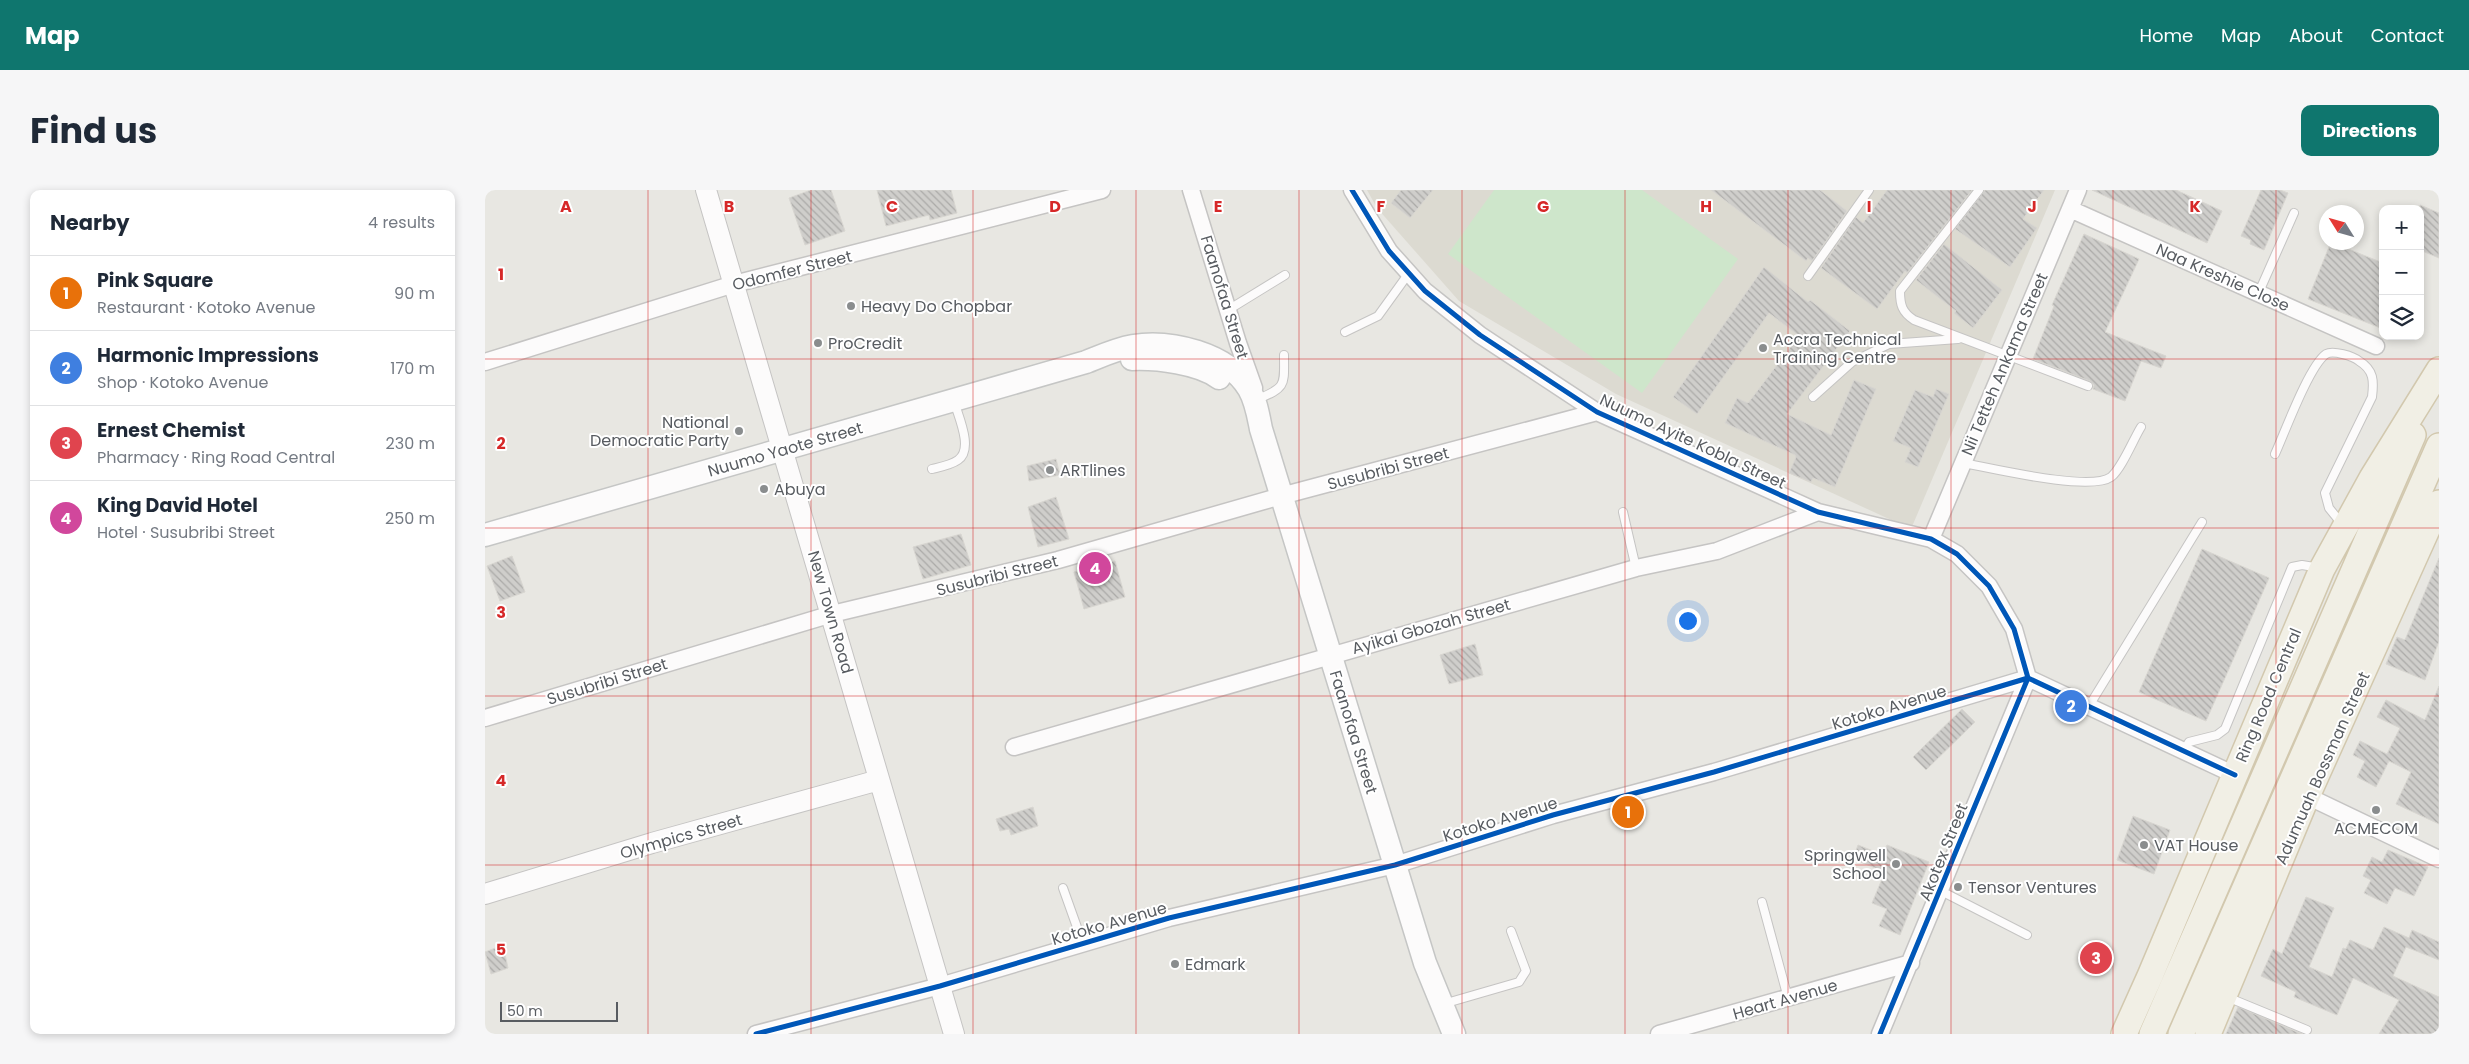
<!DOCTYPE html>
<meta charset="utf-8">
<style>
:root{--surface:#fff;--page:#f6f6f7;--text:#1f2937;--muted:#747a83;--line:#e0e1e3;--accent:#0f766e}
body{margin:0;font-family:Poppins,sans-serif;background:var(--page);color:var(--text)}
.controls{position:absolute;right:15px;top:15px;display:grid;overflow:hidden;border-radius:10px;box-shadow:0 2px 8px #0003}
.controls button{width:45px;height:45px;display:grid;place-items:center;padding:0;border:0;border-bottom:1px solid var(--line);background:var(--surface);color:var(--text);font:25px sans-serif}
.compass{position:absolute;left:1834px;top:15px;width:45px;height:45px;border-radius:50%;background:var(--surface);box-shadow:0 2px 8px #0003;rotate:307deg}
.scale{position:absolute;left:15px;bottom:12px;width:118px;box-sizing:border-box;padding-left:5px;border:2px solid #585c61;border-top:0;font-size:14px;line-height:18px;white-space:nowrap;color:#585c61;-webkit-text-stroke:4px #fff;paint-order:stroke}
.you{position:absolute;left:1202px;top:430px;width:18px;height:18px;margin:-12px;border:4px solid #fff;border-radius:50%;background:#1a73e8;box-shadow:0 0 0 8px #1a73e833}
.badge{display:grid;place-items:center;width:32px;height:32px;border-radius:50%;background:var(--accent);color:#fff;font-size:16px;font-weight:700}
.pin{position:absolute;translate:-50% -50%;border:2px solid #fff;box-shadow:0 1px 5px #0006}
.list{margin:0;padding:0;list-style:none}
h2{display:flex;justify-content:space-between;align-items:center;height:65px;margin:0;padding:0 20px;font-size:21px}
h2 small{font-size:16px;font-weight:400;color:var(--muted)}
.list li{display:grid;grid-template-columns:32px 1fr auto;gap:15px;align-items:center;box-sizing:border-box;height:75px;padding:0 20px;border-top:1px solid var(--line)}
.list b{display:block;font-size:19px;white-space:nowrap}
.list p{margin:0;font-size:16px;white-space:nowrap;color:var(--muted)}
.list em{font-size:16px;font-style:normal;color:var(--muted)}
.icon{flex:none;width:28px;height:28px;fill:none;stroke:currentColor;stroke-width:2;stroke-linecap:round;stroke-linejoin:round}
.map{position:relative;flex:none;width:1954px;height:844px;overflow:hidden;border-radius:10px}
header{display:flex;align-items:center;gap:30px;box-sizing:border-box;height:70px;padding:0 25px;background:var(--accent);color:#fff}
header strong{font-size:24px}
nav{display:flex;gap:28px;margin-inline-start:auto;font-size:18px}
.intro{display:flex;align-items:center;justify-content:space-between;box-sizing:border-box;height:120px;padding:0 30px}
h1{margin:0;font-size:35px}
.button{padding:12px 22px;border-radius:10px;background:var(--accent);color:#fff;font-size:18px;font-weight:700}
main{display:flex;gap:30px;padding:0 30px}
aside{flex:1;background:var(--surface);border-radius:10px;box-shadow:0 2px 8px #0003}
.map>svg:first-child{display:block}
.education{fill:#dcdad1}
.park{fill:#cee6cb}
.building{fill:url(#building-back-hatch);stroke:#d8d6d1}
.lines{fill:none;stroke-linecap:round;stroke-linejoin:round}
.service-casing{stroke:#c5c4c3;stroke-width:10}
.minor-casing{stroke:#c5c4c3;stroke-width:19}
.tertiary-casing{stroke:#c5c4c3;stroke-width:22}
.secondary-casing{stroke:#c5c6c5;stroke-width:25}
.primary-casing{stroke:#d2c8ae;stroke-width:28}
.service{stroke:#fcfbfb;stroke-width:8}
.minor{stroke:#fcfbfb;stroke-width:16}
.tertiary{stroke:#fcfbfb;stroke-width:20}
.secondary{stroke:#fcfbfb;stroke-width:22}
.primary{stroke:#f1efe5;stroke-width:25}
.cycleway-casing{stroke:#fff;stroke-width:8}
.cycleway{stroke:#0057b8;stroke-width:5}
.grid{fill:none;stroke:#d62828;stroke-width:1;stroke-opacity:0.55}
.poi-dot{fill:#8a8d8e;stroke:#fff;stroke-width:2}
.labels{text-anchor:middle;stroke-width:4;stroke-linejoin:round;paint-order:stroke}
.street-label{font-size:16px;fill:#585c61;stroke:#fff}
.poi-label{font-size:16px;fill:#585c61;stroke:#fff;text-anchor:start}
.grid-label{font-size:16px;text-anchor:middle;font-weight:bold;fill:#d62828;stroke:#fff;stroke-width:4;stroke-linejoin:round;paint-order:stroke}
</style>
<header>
<strong>Map</strong>
<nav><a>Home</a><a>Map</a><a>About</a><a>Contact</a></nav>
</header>
<div class="intro"><h1>Find us</h1><a class="button">Directions</a></div>
<main>
<aside>
<h2>Nearby<small>4 results</small></h2>
<ul class="list">
<li><span class="badge" style="background:#e8710a">1</span><div><b>Pink Square</b><p>Restaurant · Kotoko Avenue</p></div><em>90 m</em></li>
<li><span class="badge" style="background:#3f7fe0">2</span><div><b>Harmonic Impressions</b><p>Shop · Kotoko Avenue</p></div><em>170 m</em></li>
<li><span class="badge" style="background:#e0444e">3</span><div><b>Ernest Chemist</b><p>Pharmacy · Ring Road Central</p></div><em>230 m</em></li>
<li><span class="badge" style="background:#d1479c">4</span><div><b>King David Hotel</b><p>Hotel · Susubribi Street</p></div><em>250 m</em></li>
</ul>
</aside>
<div class="map">
<svg width="1954" height="844" viewBox="0 0 1954 844">
<defs>
<pattern id="building-back-hatch" width="6" height="6" patternUnits="userSpaceOnUse" patternTransform="scale(1.25)"><rect width="6" height="6" fill="#cfcecb"/><path d="M-1 5l2 2M0 0l6 6M5-1l2 2" fill="none" stroke="#abaaa8"/></pattern>
</defs>
<rect width="100%" height="100%" fill="#e8e7e2"/>
<path class="education" d="M 882,0 L 1570,0 L 1426,339 L 1131,204 L 974,111 L 892,18 Z"/>
<path class="park" d="M 1009,0 L 1157,0 L 1253,69 L 1157,203 L 963,64 Z"/>
<path class="building" d="M 326,0 L 346,0 L 360,41 L 320,55 L 304,8 Z
M 392,0 L 466,0 L 472,23 L 445,30 L 444,25 L 401,36 Z
M 916,0 L 948,0 L 925,28 L 906,13 Z
M 1226,0 L 1335,0 L 1362,21 L 1327,71 L 1323,68 L 1321,71 Z
M 1402,0 L 1487,0 L 1422,83 L 1420,81 L 1392,119 L 1336,78 L 1371,27 L 1378,33 Z
M 1500,0 L 1559,0 L 1538,29 L 1552,38 L 1525,77 L 1470,39 Z
M 1607,0 L 1691,0 L 1737,21 L 1722,53 Z
M 1776,0 L 1795,0 L 1803,3 L 1779,60 L 1765,54 L 1766,50 L 1756,46 Z
M 1935,15 L 1954,23 L 1954,68 L 1935,60 Z
M 1599,44 L 1654,69 L 1620,142 L 1681,166 L 1676,178 L 1656,171 L 1640,211 L 1608,199 L 1609,195 L 1605,191 L 1548,169 L 1569,116 L 1567,115 Z
M 1846,52 L 1898,73 L 1898,139 L 1823,109 Z
M 1459,54 L 1517,100 L 1488,138 L 1469,123 L 1471,121 L 1431,90 Z
M 1279,77 L 1323,112 L 1325,110 L 1365,141 L 1302,224 L 1346,245 L 1369,190 L 1391,199 L 1350,297 L 1328,288 L 1326,292 L 1304,283 L 1311,267 L 1310,265 L 1240,233 L 1252,208 L 1263,213 L 1314,146 L 1284,123 L 1212,224 L 1188,207 Z
M 1451,199 L 1464,204 L 1433,277 L 1420,272 L 1426,258 L 1408,251 L 1430,200 L 1448,207 Z
M 571,269 L 575,285 L 544,291 L 542,276 Z
M 571,307 L 584,349 L 553,357 L 543,317 Z
M 476,344 L 486,375 L 438,389 L 428,357 Z
M 1717,359 L 1784,388 L 1721,531 L 1654,502 Z
M 27,366 L 40,402 L 15,411 L 2,376 Z
M 1954,368 L 1954,451 L 1940,490 L 1901,474 L 1912,447 L 1920,450 Z
M 630,371 L 640,407 L 599,419 L 589,382 Z
M 990,454 L 998,485 L 964,494 L 955,465 Z
M 1954,496 L 1954,634 L 1911,614 L 1926,582 L 1904,571 L 1891,597 L 1872,587 L 1880,571 L 1868,565 L 1875,551 L 1902,564 L 1915,538 L 1892,527 L 1901,510 L 1940,530 Z
M 1477,519 L 1490,532 L 1441,580 L 1428,567 Z
M 548,617 L 553,636 L 526,645 L 524,639 L 515,641 L 511,629 Z
M 1648,626 L 1685,640 L 1669,684 L 1632,670 Z
M 1373,655 L 1398,665 L 1402,655 L 1444,672 L 1415,745 L 1394,736 L 1402,719 L 1387,713 L 1400,682 L 1368,669 Z
M 1903,660 L 1943,677 L 1929,706 L 1910,698 L 1902,714 L 1879,703 L 1886,690 L 1878,686 L 1887,667 L 1897,672 Z
M 1821,707 L 1849,718 L 1824,777 L 1847,787 L 1858,758 L 1861,759 L 1865,750 L 1888,760 L 1899,737 L 1924,748 L 1927,740 L 1954,752 L 1954,770 L 1921,757 L 1908,786 L 1954,807 L 1954,844 L 1894,844 L 1914,810 L 1868,788 L 1852,825 L 1809,807 L 1811,802 L 1776,786 L 1788,759 L 1797,764 Z
M 18,755 L 23,778 L 6,784 L 0,762 Z
M 1753,817 L 1817,844 L 1741,844 Z"/>
<g class="lines">
<g class="service-casing">
<path id="service" d="M 1494,0 L 1415,101 C 1415,115 1417,122 1429,130 L 1603,196
M 1323,86 L 1384,0
M 1774,102 L 1809,23
M 743,120 L 800,85
M 860,142 L 893,126 L 924,83
M 1328,207 L 1367,172 L 1404,154 L 1473,149
M 773,209 C 802,197 799,195 799,165
M 1790,264 C 1800,242 1824,176 1841,164 C 1848,160 1868,166 1874,171 C 1889,180 1889,191 1887,207 L 1840,303 L 1844,318 L 1857,334
M 1478,273 C 1506,278 1605,302 1626,287 C 1637,278 1648,250 1656,237
M 447,279 C 455,277 466,275 473,270 C 489,259 473,226 469,211
M 1138,322 L 1151,378
M 1604,516 L 1717,332
M 1699,561 L 1704,552 L 1732,545 L 1740,539 L 1807,377 L 1817,375 L 1835,378
M 578,698 L 598,754
M 1456,701 L 1542,745
M 1277,712 L 1303,808
M 1742,807 L 1822,840
M 958,814 L 1034,792 L 1041,781 L 1026,741"/>
</g>
<g class="minor-casing">
<path id="minor" d="M 706,0 L 753,153 L 769,198
M 867,0 L 904,61 L 940,101 L 995,145 L 1112,222 L 1333,322 L 1446,349 L 1472,364 L 1504,396 L 1529,439 L 1543,488 L 1395,844
M 1585,19 L 1891,156
M 0,172 L 249,94 L 617,0
M 1446,349 L 1593,0
M 0,528 L 347,424 L 573,370 L 796,306 L 1112,222
M 529,557 L 1151,378 L 1232,361 L 1333,322
M 1822,606 L 1954,669
M 271,844 L 455,796 L 684,728 L 910,675 L 1068,625 L 1229,582 L 1543,488 L 1750,585
M 1174,844 L 1426,773"/>
</g>
<g class="tertiary-casing">
<path id="tertiary" d="M 221,0 L 469,844
M 0,704 L 167,653 L 394,590"/>
</g>
<g class="secondary-casing">
<path id="secondary" d="M 647,169 C 672,168 714,173 734,188
M 0,345 L 601,172 C 616,166 631,159 648,156 C 685,150 743,163 764,199 C 771,211 773,224 776,239 L 940,773 L 969,844"/>
</g>
<g class="primary-casing">
<path id="primary" d="M 1639,844 L 1665,786 L 1837,379 L 1887,288 L 1954,180
M 1667,844 L 1928,245
M 1696,844 L 1954,256
M 1723,844 L 1822,606 L 1954,313"/>
</g>
<use href="#service" class="service"/>
<use href="#minor" class="minor"/>
<use href="#tertiary" class="tertiary"/>
<use href="#secondary" class="secondary"/>
<use href="#primary" class="primary"/>
<g class="cycleway-casing">
<path id="cycleway" d="M 867,0 L 904,61 L 940,101 L 995,145 L 1112,222 L 1333,322 L 1446,349 L 1472,364 L 1504,396 L 1529,439 L 1543,488 L 1395,844
M 271,844 L 455,796 L 684,728 L 910,675 L 1068,625 L 1229,582 L 1543,488 L 1750,585"/>
</g>
<use href="#cycleway" class="cycleway"/>
</g>
<path class="grid" d="M 163,0 L 163,844M 326,0 L 326,844M 488,0 L 488,844M 651,0 L 651,844M 814,0 L 814,844M 977,0 L 977,844M 1140,0 L 1140,844M 1303,0 L 1303,844M 1466,0 L 1466,844M 1628,0 L 1628,844M 1791,0 L 1791,844M 0,169 L 1954,169M 0,338 L 1954,338M 0,506 L 1954,506M 0,675 L 1954,675"/>
<g class="poi-dot">
<circle cx="366" cy="116" r="5"/>
<circle cx="333" cy="153" r="5"/>
<circle cx="1278" cy="158" r="5"/>
<circle cx="254" cy="241" r="5"/>
<circle cx="565" cy="280" r="5"/>
<circle cx="279" cy="299" r="5"/>
<circle cx="1891" cy="620" r="5"/>
<circle cx="1659" cy="655" r="5"/>
<circle cx="1411" cy="674" r="5"/>
<circle cx="1473" cy="697" r="5"/>
<circle cx="690" cy="774" r="5"/>
</g>
<g class="labels">
<g class="street-label">
<text transform="translate(307 80) rotate(-14)" y="6">Odomfer Street</text>
<text transform="translate(1738 87) rotate(24)" y="6">Naa Kreshie Close</text>
<text transform="translate(740 107) rotate(73)" y="6">Faanofaa Street</text>
<text transform="translate(1519 174) rotate(-67)" y="6">Nii Tetteh Ankama Street</text>
<text transform="translate(1208 251) rotate(25)" y="6">Nuumo Ayite Kobla Street</text>
<text transform="translate(300 259) rotate(-16)" y="6">Nuumo Yaote Street</text>
<text transform="translate(903 278) rotate(-15)" y="6">Susubribi Street</text>
<text transform="translate(512 385) rotate(-14)" y="6">Susubribi Street</text>
<text transform="translate(346 422) rotate(74)" y="6">New Town Road</text>
<text transform="translate(946 436) rotate(-16)" y="6">Ayikai Gbozah Street</text>
<text transform="translate(122 491) rotate(-17)" y="6">Susubribi Street</text>
<text transform="translate(1783 505) rotate(-67)" y="6">Ring Road Central</text>
<text transform="translate(1404 517) rotate(-17)" y="6">Kotoko Avenue</text>
<text transform="translate(869 542) rotate(73)" y="6">Faanofaa Street</text>
<text transform="translate(1837 578) rotate(-66)" y="6">Adumuah Bossman Street</text>
<text transform="translate(1015 629) rotate(-17)" y="6">Kotoko Avenue</text>
<text transform="translate(196 646) rotate(-16)" y="6">Olympics Street</text>
<text transform="translate(1458 662) rotate(-68)" y="6">Akotex Street</text>
<text transform="translate(624 733) rotate(-16)" y="6">Kotoko Avenue</text>
<text transform="translate(1300 809) rotate(-16)" y="6">Heart Avenue</text>
</g>
<g class="poi-label">
<text x="376" y="122">Heavy Do Chopbar</text>
<text x="1288" y="155">Accra Technical<tspan x="1288" dy="18">Training Centre</tspan></text>
<text x="343" y="159">ProCredit</text>
<text x="244" y="238" text-anchor="end">National<tspan x="244" dy="18">Democratic Party</tspan></text>
<text x="575" y="286">ARTlines</text>
<text x="289" y="305">Abuya</text>
<text x="1891" y="644" text-anchor="middle">ACMECOM</text>
<text x="1669" y="661">VAT House</text>
<text x="1401" y="671" text-anchor="end">Springwell<tspan x="1401" dy="18">School</tspan></text>
<text x="1483" y="703">Tensor Ventures</text>
<text x="700" y="780">Edmark</text>
</g>
</g>
<g class="grid-label">
<text x="81" y="22">A</text>
<text x="244" y="22">B</text>
<text x="407" y="22">C</text>
<text x="570" y="22">D</text>
<text x="733" y="22">E</text>
<text x="896" y="22">F</text>
<text x="1058" y="22">G</text>
<text x="1221" y="22">H</text>
<text x="1384" y="22">I</text>
<text x="1547" y="22">J</text>
<text x="1710" y="22">K</text>
<text x="16" y="90">1</text>
<text x="16" y="259">2</text>
<text x="16" y="428">3</text>
<text x="16" y="596">4</text>
<text x="16" y="765">5</text>
</g>
</svg>
<div class="controls">
<button>+</button>
<button>−</button>
<button><svg class="icon" aria-label="layers" viewBox="0 0 24 24"><path d="M12 4l9 5-9 5-9-5zM3 14l9 5 9-5"/></svg></button>
</div>
<svg class="compass" viewBox="-18 -18 36 36"><path d="M0-13l5 13h-10z" fill="#e53935"/><path d="M0 13l5-13h-10z" fill="#747a83"/></svg>
<div class="scale">50 m</div>
<div class="you"></div>
<div class="pin badge" style="left:1143px;top:622px;background:#e8710a">1</div>
<div class="pin badge" style="left:1586px;top:516px;background:#3f7fe0">2</div>
<div class="pin badge" style="left:1611px;top:768px;background:#e0444e">3</div>
<div class="pin badge" style="left:610px;top:378px;background:#d1479c">4</div>
</div>
</main>
